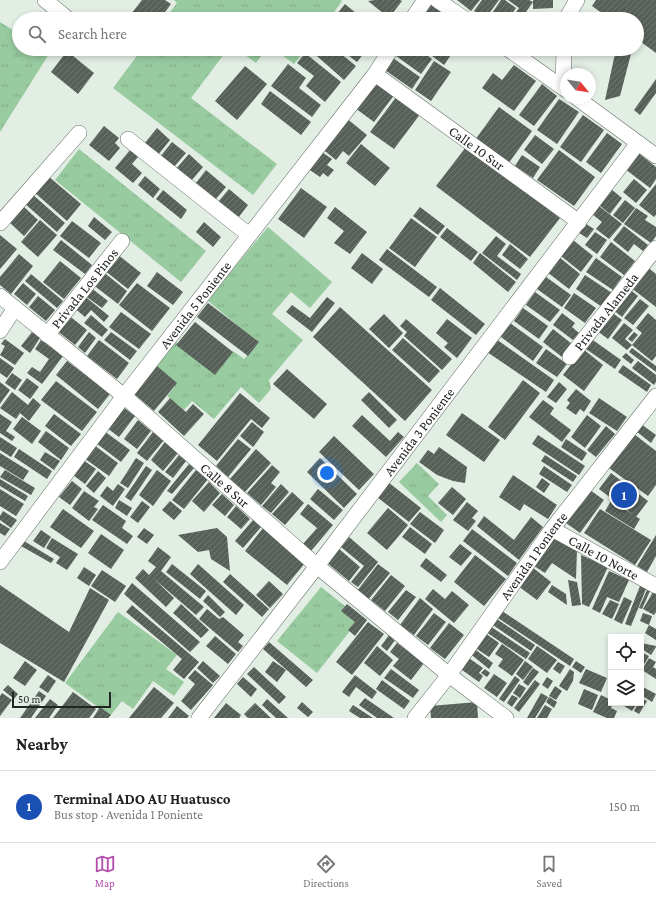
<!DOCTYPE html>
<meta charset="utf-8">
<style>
:root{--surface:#fff;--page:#f2f2f2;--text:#222;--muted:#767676;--line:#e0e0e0;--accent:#b44caf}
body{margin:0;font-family:"Crimson Pro",serif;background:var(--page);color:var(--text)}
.controls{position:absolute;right:12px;bottom:12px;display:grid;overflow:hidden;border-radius:0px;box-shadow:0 2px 6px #0003}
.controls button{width:36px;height:36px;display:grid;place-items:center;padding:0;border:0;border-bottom:1px solid var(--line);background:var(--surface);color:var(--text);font:20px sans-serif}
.compass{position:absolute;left:560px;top:68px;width:36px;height:36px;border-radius:50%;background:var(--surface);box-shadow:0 2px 6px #0003;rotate:120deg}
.scale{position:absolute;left:12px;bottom:10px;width:99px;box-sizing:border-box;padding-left:4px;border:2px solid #212522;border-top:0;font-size:11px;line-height:14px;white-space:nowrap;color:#212522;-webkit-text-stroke:3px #e2ede4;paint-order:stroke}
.you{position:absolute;left:327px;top:473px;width:14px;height:14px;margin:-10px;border:3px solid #fff;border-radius:50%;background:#1a73e8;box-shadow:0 0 0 6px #1a73e833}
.badge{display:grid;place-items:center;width:26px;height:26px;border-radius:50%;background:var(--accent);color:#fff;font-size:13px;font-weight:700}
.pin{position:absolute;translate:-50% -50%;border:2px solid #fff;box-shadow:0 1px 4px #0006}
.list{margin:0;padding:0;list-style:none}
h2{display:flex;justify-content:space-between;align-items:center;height:52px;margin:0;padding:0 16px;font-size:17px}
h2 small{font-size:13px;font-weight:400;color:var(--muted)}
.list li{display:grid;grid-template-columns:26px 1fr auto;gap:12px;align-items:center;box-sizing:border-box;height:72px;padding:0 16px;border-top:1px solid var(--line)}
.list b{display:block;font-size:15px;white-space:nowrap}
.list p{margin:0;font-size:13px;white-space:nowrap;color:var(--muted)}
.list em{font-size:13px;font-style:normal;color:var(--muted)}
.icon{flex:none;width:22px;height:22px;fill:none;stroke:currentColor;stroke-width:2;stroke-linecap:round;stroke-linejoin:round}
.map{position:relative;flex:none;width:656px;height:718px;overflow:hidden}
.search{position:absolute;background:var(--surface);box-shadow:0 2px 6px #0003;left:12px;right:12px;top:12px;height:44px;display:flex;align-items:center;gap:10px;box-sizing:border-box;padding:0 14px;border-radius:22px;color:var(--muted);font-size:15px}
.sheet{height:124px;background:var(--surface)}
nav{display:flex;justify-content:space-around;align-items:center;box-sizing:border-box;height:56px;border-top:1px solid var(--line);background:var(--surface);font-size:11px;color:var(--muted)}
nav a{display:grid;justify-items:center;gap:2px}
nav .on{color:var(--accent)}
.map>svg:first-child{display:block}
.grass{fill:url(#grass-tufts)}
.building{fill:url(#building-hatch)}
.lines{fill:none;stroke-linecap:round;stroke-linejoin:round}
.minor-casing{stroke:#656f67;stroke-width:16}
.minor{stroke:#fff;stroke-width:15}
.labels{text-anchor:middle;stroke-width:4;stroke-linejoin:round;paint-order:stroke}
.street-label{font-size:14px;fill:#212522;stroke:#e2ede4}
</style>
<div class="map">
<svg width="656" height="718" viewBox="0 0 656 718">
<defs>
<pattern id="grass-tufts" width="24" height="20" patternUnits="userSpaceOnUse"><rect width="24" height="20" fill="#98cba0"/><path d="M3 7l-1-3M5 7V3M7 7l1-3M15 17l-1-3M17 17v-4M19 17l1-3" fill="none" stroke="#83ae8a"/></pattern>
<pattern id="building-hatch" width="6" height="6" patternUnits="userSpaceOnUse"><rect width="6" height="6" fill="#576058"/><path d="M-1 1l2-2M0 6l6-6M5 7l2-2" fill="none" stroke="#707871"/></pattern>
</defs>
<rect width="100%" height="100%" fill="#e2ede4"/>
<path class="grass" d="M 174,0 L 341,0 L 342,1 L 329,19 L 165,19 L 177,3 Z
M 0,22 L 19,34 L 19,49 L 42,49 L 49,54 L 0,132 Z
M 142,49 L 228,49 L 191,98 L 277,164 L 253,195 L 113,88 Z
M 237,49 L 266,49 L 256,63 Z
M 274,49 L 306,49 L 294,64 Z
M 79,149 L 206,251 L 181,282 L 55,180 Z
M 268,227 L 332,282 L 310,308 L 291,292 L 272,314 L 303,340 L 269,380 L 271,389 L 259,403 L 241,387 L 214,419 L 192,401 L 184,410 L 167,396 L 175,386 L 151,365 L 173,339 L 214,373 L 233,351 L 244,359 L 258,343 L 207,300 Z
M 417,463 L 439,484 L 428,496 L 447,515 L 441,522 L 399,482 Z
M 321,587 L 360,618 L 317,673 L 277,641 Z
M 118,612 L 177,655 L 166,669 L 184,682 L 174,696 L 153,681 L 133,709 L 122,701 L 110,716 L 65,683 Z"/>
<path class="building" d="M 142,0 L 165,0 L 171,4 L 160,19 L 127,19 Z
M 375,0 L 400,0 L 402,1 L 389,18 L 368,1 Z
M 457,0 L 480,0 L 471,11 Z
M 482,0 L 499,0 L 485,19 L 474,11 Z
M 501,0 L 505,0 L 516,8 L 508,19 L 488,19 Z
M 508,0 L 529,0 L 533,2 L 521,19 L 511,19 L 519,8 Z
M 533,0 L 553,0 L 553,8 L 533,9 Z
M 596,0 L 656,0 L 656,53 L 637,39 L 637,19 L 610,19 L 592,6 Z
M 428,1 L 452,19 L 427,19 L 419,13 Z
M 345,4 L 363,19 L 333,19 Z
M 309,49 L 335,49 L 356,66 L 344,80 Z
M 340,49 L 358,49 L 364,53 L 357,62 Z
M 396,49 L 419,49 L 432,59 L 421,74 L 392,53 Z
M 423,49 L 455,49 L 444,65 Z
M 616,49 L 632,50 L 620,96 L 605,100 Z
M 67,51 L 94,73 L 78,94 L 51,72 Z
M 305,53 L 341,82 L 325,102 L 306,86 L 314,76 L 297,63 Z
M 390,56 L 420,77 L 412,89 L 382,68 Z
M 434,61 L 451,72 L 431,101 L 415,90 Z
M 288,64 L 306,78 L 299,88 L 321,105 L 312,117 L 271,86 Z
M 514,65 L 536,81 L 514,111 L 482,88 L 493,73 L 502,80 Z
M 245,66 L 267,84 L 237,120 L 215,101 Z
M 375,79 L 395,94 L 374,122 L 355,108 Z
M 656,79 L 656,93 L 640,115 L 634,110 Z
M 542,84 L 557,96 L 534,126 L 519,115 Z
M 270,91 L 311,122 L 301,135 L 261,104 Z
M 397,96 L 421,113 L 394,149 L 370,132 Z
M 559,99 L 579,112 L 557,144 L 537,130 Z
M 499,107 L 532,131 L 508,164 L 475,140 Z
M 583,115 L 604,130 L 581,162 L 560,147 Z
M 345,117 L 367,135 L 349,156 L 343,151 L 336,160 L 320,147 Z
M 104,126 L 119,138 L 115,143 L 120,148 L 109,161 L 89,145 Z
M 157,128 L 170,140 L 158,155 L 144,144 Z
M 607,133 L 622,144 L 601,173 L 586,162 Z
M 535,135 L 554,149 L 542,164 L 524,150 Z
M 172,142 L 186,153 L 173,168 L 160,157 Z
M 361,144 L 390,168 L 375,186 L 346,163 Z
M 466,147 L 560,218 L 530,257 L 436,186 Z
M 130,150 L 138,157 L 132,164 L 142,173 L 133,183 L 115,168 Z
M 319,150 L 332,159 L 327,165 L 334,170 L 328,177 L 323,173 L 320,177 L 307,168 Z
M 559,150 L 595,177 L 574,206 L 537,180 Z
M 637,152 L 656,167 L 656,179 L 650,188 L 625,169 Z
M 189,154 L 203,167 L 191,181 L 176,169 Z
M 522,155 L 540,167 L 533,178 L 515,166 Z
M 206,170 L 226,187 L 216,199 L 196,183 Z
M 48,176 L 81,204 L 67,221 L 34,192 Z
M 145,176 L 160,189 L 153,198 L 138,185 Z
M 634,179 L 647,190 L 636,203 L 623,192 Z
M 656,184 L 656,215 L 654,217 L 639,205 Z
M 301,188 L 327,207 L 304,238 L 278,219 Z
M 229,189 L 248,205 L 238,218 L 218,202 Z
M 611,189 L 622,198 L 610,214 L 599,205 Z
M 163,190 L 187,210 L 181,219 L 156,199 Z
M 32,194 L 65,223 L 57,232 L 24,203 Z
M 625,200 L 635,208 L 623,223 L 613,215 Z
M 22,205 L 38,220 L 24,236 L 8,221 Z
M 599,206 L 622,224 L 609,239 L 596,229 L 602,222 L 592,214 Z
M 335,207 L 367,232 L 350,254 L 334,243 L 344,231 L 327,218 Z
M 420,207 L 445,226 L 438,235 L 413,216 Z
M 636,208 L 648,216 L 645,220 L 656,227 L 656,236 L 651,243 L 624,224 Z
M 94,217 L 112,232 L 105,240 L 88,226 Z
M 411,218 L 437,237 L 415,267 L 389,248 Z
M 40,220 L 57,235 L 38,257 L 21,242 Z
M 72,221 L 101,243 L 89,258 L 60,236 Z
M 204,222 L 221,237 L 213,247 L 196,232 Z
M 583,222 L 594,229 L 587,238 L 576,231 Z
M 624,226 L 648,245 L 643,251 L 634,244 L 628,252 L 613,240 Z
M 447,228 L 478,252 L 471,261 L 440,237 Z
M 595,232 L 607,240 L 597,254 L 585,245 Z
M 0,235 L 17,249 L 0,269 Z
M 496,236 L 506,244 L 497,256 L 521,274 L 517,280 L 482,253 Z
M 61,240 L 92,265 L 85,274 L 53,250 Z
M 573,240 L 593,256 L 581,272 L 561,256 Z
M 611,242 L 635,261 L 624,275 L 600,257 Z
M 510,244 L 528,259 L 520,269 L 502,255 Z
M 387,249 L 437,287 L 429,297 L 379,260 Z
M 362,253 L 383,269 L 372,284 L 351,268 Z
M 480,253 L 516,282 L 508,292 L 473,263 Z
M 19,254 L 33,266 L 11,294 L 0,285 L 0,277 Z
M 117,254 L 141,273 L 128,289 L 104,270 Z
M 559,257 L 580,274 L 569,289 L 547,272 Z
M 596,258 L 622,277 L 613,290 L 586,272 Z
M 60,261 L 81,278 L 64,299 L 43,282 Z
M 646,266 L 656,274 L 656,307 L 630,287 Z
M 102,271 L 127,291 L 118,304 L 92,284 Z
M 157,272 L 183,292 L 173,305 L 147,286 Z
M 31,274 L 63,301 L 57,308 L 25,281 Z
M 585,275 L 612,293 L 602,307 L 576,289 Z
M 546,277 L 571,295 L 562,307 L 537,289 Z
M 23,283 L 36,294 L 27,305 L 14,294 Z
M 137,283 L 170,308 L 152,331 L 119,305 Z
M 90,287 L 108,301 L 102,308 L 84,295 Z
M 440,288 L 485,324 L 476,335 L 431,300 Z
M 628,288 L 638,296 L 622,317 L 612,309 Z
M 535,292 L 560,310 L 550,322 L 526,305 Z
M 574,293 L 596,308 L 585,323 L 564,308 Z
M 82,294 L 109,316 L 104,322 L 91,310 L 85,317 L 72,306 Z
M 38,296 L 55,310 L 46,321 L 29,307 Z
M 327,297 L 335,303 L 312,332 L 286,312 L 292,305 L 310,318 Z
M 640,299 L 649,306 L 633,325 L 624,318 Z
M 208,303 L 259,342 L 248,356 L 197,317 Z
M 340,307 L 432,390 L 405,421 L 313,337 Z
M 523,308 L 548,326 L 539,339 L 514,321 Z
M 610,311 L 622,320 L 608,339 L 596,330 Z
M 121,312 L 151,334 L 139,349 L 109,327 Z
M 562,313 L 575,323 L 572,327 L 579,333 L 573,340 L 553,325 Z
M 648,313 L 656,320 L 656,356 L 652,361 L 632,345 L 642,333 L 636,328 Z
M 67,314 L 87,330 L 75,345 L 55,329 Z
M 384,314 L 403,333 L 389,348 L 369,329 Z
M 91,315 L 108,330 L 102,337 L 84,323 Z
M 406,319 L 452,359 L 442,370 L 404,336 L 407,332 L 400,326 Z
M 447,319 L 472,338 L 457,358 L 444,347 L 448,343 L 436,333 Z
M 195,322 L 233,352 L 215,375 L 176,345 Z
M 510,323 L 543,347 L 533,361 L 501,337 Z
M 624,323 L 633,330 L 625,339 L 632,345 L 627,350 L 612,338 Z
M 553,329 L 572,344 L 562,357 L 543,342 Z
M 32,332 L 40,338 L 30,353 L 21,346 Z
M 89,332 L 96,338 L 85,353 L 78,347 Z
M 111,332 L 137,351 L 130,360 L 104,340 Z
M 634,332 L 638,335 L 632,342 L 628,339 Z
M 403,338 L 440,371 L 429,383 L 392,350 Z
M 590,338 L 621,360 L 615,369 L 583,347 Z
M 5,339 L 24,353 L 15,365 L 0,355 L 5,346 L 1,344 Z
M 496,339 L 554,380 L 546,392 L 487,352 Z
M 41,340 L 63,356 L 42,384 L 27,373 L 32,367 L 40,372 L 49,359 L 35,349 Z
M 99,340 L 129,363 L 117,379 L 87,356 Z
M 632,348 L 656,366 L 656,372 L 629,352 Z
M 546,349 L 567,364 L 557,377 L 536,363 Z
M 583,349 L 603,365 L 584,391 L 563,375 Z
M 626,353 L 634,360 L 631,364 L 622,357 Z
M 0,358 L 14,368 L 7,378 L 0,373 Z
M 67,361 L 110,394 L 98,409 L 56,375 Z
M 638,361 L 656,375 L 656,382 L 654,385 L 632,368 Z
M 623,365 L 651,385 L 647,392 L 618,372 Z
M 157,366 L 177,383 L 154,411 L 134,394 Z
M 287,369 L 327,404 L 314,419 L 273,384 Z
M 12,373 L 22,380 L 15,390 L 5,383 Z
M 27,378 L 39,387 L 30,399 L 18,390 Z
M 523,380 L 540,393 L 505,440 L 488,427 Z
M 56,381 L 97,412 L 82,431 L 41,400 Z
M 0,382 L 10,390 L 0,404 Z
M 559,382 L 567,389 L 556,403 L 547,397 Z
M 576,389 L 591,401 L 584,412 L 580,409 L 576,415 L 566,408 L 570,403 L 567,400 Z
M 12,392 L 28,405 L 33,398 L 41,405 L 29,421 L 20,413 L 16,419 L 0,408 Z
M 369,392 L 397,420 L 389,428 L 361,400 Z
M 240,393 L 270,418 L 262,428 L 251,419 L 217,461 L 198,445 Z
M 170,398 L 186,412 L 193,404 L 204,414 L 184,436 L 158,412 Z
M 599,398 L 627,417 L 617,431 L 589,413 Z
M 543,400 L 554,408 L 550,414 L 571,430 L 562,442 L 529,417 Z
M 123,407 L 135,416 L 119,437 L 107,428 Z
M 462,413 L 500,440 L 484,462 L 446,435 Z
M 0,414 L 12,422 L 6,431 L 15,437 L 12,441 L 0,433 Z
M 54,414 L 81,434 L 71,446 L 45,426 Z
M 362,415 L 390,441 L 398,432 L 404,437 L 386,457 L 352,426 Z
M 587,415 L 601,426 L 585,448 L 571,437 Z
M 22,417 L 41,431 L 32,444 L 13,429 Z
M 138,420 L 151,431 L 137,449 L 124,439 Z
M 252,422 L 264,432 L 253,447 L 240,436 Z
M 641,424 L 656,435 L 651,443 L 636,431 Z
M 606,426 L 615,434 L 596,457 L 587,450 Z
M 46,431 L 69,448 L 61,460 L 38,442 Z
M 104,431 L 130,450 L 121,462 L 96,443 Z
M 153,432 L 164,440 L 147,461 L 137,453 Z
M 634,434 L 656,451 L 656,485 L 648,496 L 609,468 Z
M 538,435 L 585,466 L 579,475 L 532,444 Z
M 334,436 L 374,474 L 359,490 L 319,452 Z
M 0,437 L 17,448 L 11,457 L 0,450 Z
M 238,439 L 251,449 L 228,477 L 216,466 Z
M 566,439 L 587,453 L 582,461 L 561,447 Z
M 165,442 L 178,453 L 163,471 L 151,460 Z
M 94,445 L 118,463 L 109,476 L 84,458 Z
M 439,447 L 467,467 L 465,483 L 453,481 L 437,475 L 419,462 L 428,450 L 434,454 Z
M 19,449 L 52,471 L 47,479 L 14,457 Z
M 256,449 L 271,463 L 245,492 L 230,479 Z
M 45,452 L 60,461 L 54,470 L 40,460 Z
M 0,453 L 29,471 L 23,480 L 0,466 Z
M 179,455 L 186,461 L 173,478 L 165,472 Z
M 545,455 L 577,476 L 573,482 L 541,461 Z
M 136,458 L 144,463 L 128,488 L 120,483 Z
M 320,458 L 357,494 L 344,508 L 307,472 Z
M 83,460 L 96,469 L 85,484 L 73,475 Z
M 189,464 L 194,468 L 172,494 L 167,491 Z
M 272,465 L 280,472 L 271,483 L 276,487 L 261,505 L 247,493 Z
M 146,466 L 152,470 L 131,501 L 125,497 Z
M 544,466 L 572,485 L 567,492 L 539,474 Z
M 5,470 L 35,488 L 31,495 L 0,477 Z
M 157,470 L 171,481 L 153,506 L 139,495 Z
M 196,470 L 208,479 L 184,509 L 172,500 Z
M 98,471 L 106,478 L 94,493 L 86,486 Z
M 611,473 L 648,501 L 636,517 L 599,489 Z
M 513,475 L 557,505 L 548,519 L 524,504 L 520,511 L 499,497 Z
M 542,478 L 550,484 L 544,493 L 536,487 Z
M 0,479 L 28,496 L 25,501 L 0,486 Z
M 72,481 L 82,489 L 70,505 L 59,497 Z
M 209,482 L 220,493 L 204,512 L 192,501 Z
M 388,482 L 421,508 L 409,522 L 377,497 Z
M 118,484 L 125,489 L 113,506 L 100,496 L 107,486 L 113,491 Z
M 281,484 L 289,492 L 271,513 L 262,506 Z
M 452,487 L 466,499 L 453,515 L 438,503 Z
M 0,489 L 24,504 L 16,516 L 0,506 Z
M 318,489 L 343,510 L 334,520 L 310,499 Z
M 590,490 L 604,500 L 580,533 L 566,523 Z
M 84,491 L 99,501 L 94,507 L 98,509 L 89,521 L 72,508 Z
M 292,492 L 304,503 L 285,525 L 272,514 Z
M 222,494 L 234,505 L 225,516 L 212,505 Z
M 119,500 L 132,508 L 127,516 L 115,508 Z
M 142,501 L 150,507 L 138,523 L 130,517 Z
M 170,501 L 182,511 L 174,520 L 162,510 Z
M 611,501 L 640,519 L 634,529 L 605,511 Z
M 467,502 L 478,511 L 472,518 L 476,521 L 468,531 L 453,520 Z
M 308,504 L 333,525 L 311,551 L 303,544 L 317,528 L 300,514 Z
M 103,505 L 126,521 L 122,528 L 133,536 L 127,544 L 92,520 Z
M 236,506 L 250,519 L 241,529 L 227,517 Z
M 388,508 L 408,525 L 387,550 L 367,533 Z
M 63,509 L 94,531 L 81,548 L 50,527 Z
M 600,509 L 651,540 L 635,565 L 584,533 Z
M 3,511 L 17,520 L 11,528 L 0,520 L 0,516 Z
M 420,512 L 444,530 L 435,543 L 410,524 Z
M 484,516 L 514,540 L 531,517 L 543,527 L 519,560 L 477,526 Z
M 253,520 L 261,527 L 243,548 L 235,541 Z
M 0,523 L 10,529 L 5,536 L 0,533 Z
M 410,527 L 432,544 L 425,554 L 402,537 Z
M 144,528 L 154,535 L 147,544 L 137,537 Z
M 217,528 L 227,537 L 230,571 L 211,559 L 209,550 L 198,552 L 178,535 Z
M 263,528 L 305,563 L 287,585 L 245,551 Z
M 472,529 L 517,563 L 508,576 L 463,541 Z
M 41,530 L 51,537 L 44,548 L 33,541 Z
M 101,534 L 124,550 L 111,569 L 88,553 Z
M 656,535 L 656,556 L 647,572 L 637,566 Z
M 554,536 L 577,550 L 576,579 L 552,563 L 545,573 L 534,566 Z
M 349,537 L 378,562 L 358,587 L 351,582 L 364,566 L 341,547 Z
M 52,538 L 78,554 L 67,570 L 56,563 L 60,557 L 46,548 Z
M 24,541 L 54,559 L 51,563 L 21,546 Z
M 460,544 L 472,553 L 461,566 L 449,557 Z
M 158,547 L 171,557 L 161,571 L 204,607 L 196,615 L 153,578 L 174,598 L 166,607 L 135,578 L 143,569 L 149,575 L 156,567 L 148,561 Z
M 338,548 L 360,567 L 349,581 L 326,562 Z
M 475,555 L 506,579 L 484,606 L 454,582 Z
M 581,555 L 608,567 L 589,607 L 582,604 Z
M 426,558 L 447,575 L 441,582 L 420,566 Z
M 172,564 L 206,591 L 200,599 L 166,572 Z
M 198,564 L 244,605 L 236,615 L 190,574 Z
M 378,564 L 390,573 L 368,600 L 357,591 Z
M 84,567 L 96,575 L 89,586 L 77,578 Z
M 532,567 L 551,582 L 537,600 L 518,586 Z
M 102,570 L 126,586 L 115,602 L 91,586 Z
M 609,571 L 629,580 L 619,602 L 607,597 L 600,613 L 592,609 Z
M 230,574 L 269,609 L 262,617 L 223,582 Z
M 391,575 L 405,586 L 385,611 L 371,600 Z
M 568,580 L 577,582 L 581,605 L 572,606 Z
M 269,581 L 283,594 L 270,608 L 256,595 Z
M 132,583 L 200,642 L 190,652 L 124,594 Z
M 0,585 L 69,632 L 90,588 L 109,600 L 64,682 L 0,643 Z
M 552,585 L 566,594 L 567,605 L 548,592 Z
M 640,586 L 646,589 L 631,626 L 625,624 Z
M 433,589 L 445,599 L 452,591 L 469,605 L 454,623 L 425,599 Z
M 406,590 L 416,597 L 398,620 L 388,612 Z
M 647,590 L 650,591 L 642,609 L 639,608 Z
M 653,592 L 656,593 L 656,612 L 654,615 L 643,609 Z
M 208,595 L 225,612 L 220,617 L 203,601 Z
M 624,597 L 632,601 L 622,624 L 614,620 Z
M 420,598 L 433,609 L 414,635 L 400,625 Z
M 610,600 L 619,604 L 612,619 L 602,614 Z
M 181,604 L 209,630 L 201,638 L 173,613 Z
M 347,604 L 367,620 L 355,636 L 348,630 L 355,622 L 341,611 Z
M 132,605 L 199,662 L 184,679 L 173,670 L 182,659 L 126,612 Z
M 207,609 L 219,619 L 223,617 L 244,635 L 238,642 L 243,646 L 238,652 L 199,619 Z
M 499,609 L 574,659 L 570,666 L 495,616 Z
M 434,613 L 446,622 L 428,645 L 416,636 Z
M 643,613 L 652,616 L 649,625 L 656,629 L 656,640 L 645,633 L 649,625 L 640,621 Z
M 494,617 L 535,645 L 531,651 L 490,623 Z
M 368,622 L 384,634 L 352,675 L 336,662 Z
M 449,623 L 464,635 L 445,659 L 430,648 Z
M 490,626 L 530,653 L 526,659 L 486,632 Z
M 485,633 L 499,643 L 489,657 L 474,647 Z
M 389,635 L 395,640 L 387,651 L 381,646 Z
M 215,636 L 236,654 L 228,664 L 206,646 Z
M 269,642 L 313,680 L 306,687 L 263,649 Z
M 397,643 L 424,663 L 411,680 L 393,666 L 399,659 L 390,652 Z
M 641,643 L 656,646 L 656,647 L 651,655 L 642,649 L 643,647 L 641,646 Z
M 502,644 L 524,660 L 512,676 L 498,666 L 503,659 L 495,654 Z
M 377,646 L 393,660 L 380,676 L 364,663 Z
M 537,646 L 557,660 L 547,673 L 528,659 Z
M 472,647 L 493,663 L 489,669 L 468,652 Z
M 641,652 L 649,656 L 641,670 Z
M 466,656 L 483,668 L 479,673 L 483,676 L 479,682 L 462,670 L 460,664 Z
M 649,658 L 656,662 L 653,667 L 656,669 L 656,679 L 642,670 Z
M 25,661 L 37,670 L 25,686 L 13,678 Z
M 203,661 L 220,676 L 213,683 L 197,668 Z
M 273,661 L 286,670 L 277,682 L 265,672 Z
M 525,661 L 533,667 L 523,680 L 516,674 Z
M 576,661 L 585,667 L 581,673 L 572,667 Z
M 558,662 L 565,666 L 560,674 L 553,669 Z
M 254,667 L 286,697 L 279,704 L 247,674 Z
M 533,668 L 539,672 L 528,686 L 523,682 Z
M 391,669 L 419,690 L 413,698 L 384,678 Z
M 485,669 L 490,673 L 487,677 L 481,673 Z
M 570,669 L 574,672 L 573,681 L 567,691 L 559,686 Z
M 586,669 L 607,678 L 601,692 L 579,683 Z
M 195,670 L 213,685 L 191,710 L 181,701 L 195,684 L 188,678 Z
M 494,674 L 507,683 L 497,697 L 484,688 Z
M 48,675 L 56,681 L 48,693 L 39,687 Z
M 355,675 L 377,692 L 372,699 L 356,687 L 349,697 L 342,692 Z
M 515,676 L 520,680 L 504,702 L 499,699 Z
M 243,677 L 257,689 L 251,697 L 237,684 Z
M 547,677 L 553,681 L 548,689 L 542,685 Z
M 382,680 L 410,701 L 404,709 L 376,689 Z
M 535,680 L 540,684 L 519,712 L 514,708 Z
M 519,684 L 526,688 L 520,698 L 513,693 Z
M 8,685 L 18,694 L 14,699 L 3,690 Z
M 555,686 L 562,691 L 556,700 L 549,696 Z
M 641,686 L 656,694 L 652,702 L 641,695 Z
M 154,687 L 174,703 L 161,718 L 129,718 Z
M 584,689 L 598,695 L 592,710 L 578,704 Z
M 39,691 L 46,696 L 31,718 L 20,718 Z
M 73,692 L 96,709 L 89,718 L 53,718 Z
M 2,693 L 12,700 L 0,716 L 0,696 Z
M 541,693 L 548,697 L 535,718 L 527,718 Z
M 512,695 L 518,698 L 512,707 L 507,703 Z
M 601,695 L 611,700 L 611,703 L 613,703 L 611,708 L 617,711 L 614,718 L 607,718 L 593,712 Z
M 549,697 L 557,702 L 554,708 L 546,702 Z
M 365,698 L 394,718 L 377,718 L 359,705 Z
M 641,698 L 647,701 L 639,714 L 634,711 L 638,703 L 641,703 Z
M 50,699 L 58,705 L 49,718 L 35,718 Z
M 267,699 L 288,718 L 276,718 L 262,705 Z
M 302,702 L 313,712 L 308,717 L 297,708 Z
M 477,702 L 478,718 L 431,718 L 430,706 Z
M 226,703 L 241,715 L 239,718 L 214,718 Z
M 255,703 L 271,718 L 248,718 L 244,714 Z
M 622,703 L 637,703 L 632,711 L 621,704 Z
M 353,705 L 373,718 L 360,718 L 349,711 Z
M 545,705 L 552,709 L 547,718 L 537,718 Z
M 177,706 L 189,716 L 187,718 L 168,718 Z
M 100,707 L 111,715 L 108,718 L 93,718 Z"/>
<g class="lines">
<g class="minor-casing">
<g id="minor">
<path d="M 45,0 L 68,19"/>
<path d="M 437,0 L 465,19"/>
<path d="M 412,19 L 425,0"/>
<path d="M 566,19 L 577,0"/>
<path d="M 508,49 L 566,90"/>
<path id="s1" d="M 375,74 L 579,222"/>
<path d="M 563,87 L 564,49"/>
<path d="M 577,98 L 656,156"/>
<path d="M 128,139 L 249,235"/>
<path d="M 0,223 L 79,133"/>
<path id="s2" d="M 0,296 L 124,396 L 317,566 L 449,675 L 506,718"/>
<path d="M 0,331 L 15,308"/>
<path id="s3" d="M 47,335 L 122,241"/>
<path id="s4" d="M 570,357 L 656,248"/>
<path id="s5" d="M 552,529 L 656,586"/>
<path id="s6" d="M 0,562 L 124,396 L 375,74 L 391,49"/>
<path id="s7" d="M 199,718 L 317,566 L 638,143"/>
<path id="s8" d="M 415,718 L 449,675 L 552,529 L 656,396"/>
</g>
</g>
<use href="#minor" class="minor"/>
</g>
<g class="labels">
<g class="street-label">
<text dy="5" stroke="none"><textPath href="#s1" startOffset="126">Calle 10 Sur</textPath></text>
<text dy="5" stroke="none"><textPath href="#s3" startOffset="60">Privada Los Pinos</textPath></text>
<text dy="5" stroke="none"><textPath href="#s6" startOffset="323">Avenida 5 Poniente</textPath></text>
<text dy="5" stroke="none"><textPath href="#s4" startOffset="58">Privada Alameda</textPath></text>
<text dy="5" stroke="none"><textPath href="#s7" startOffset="361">Avenida 3 Poniente</textPath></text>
<text dy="5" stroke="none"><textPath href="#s2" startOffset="294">Calle 8 Sur</textPath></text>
<text dy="5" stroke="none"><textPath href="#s8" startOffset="201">Avenida 1 Poniente</textPath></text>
<text dy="5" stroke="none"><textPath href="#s5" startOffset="59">Calle 10 Norte</textPath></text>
</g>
</g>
</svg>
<div class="controls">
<button><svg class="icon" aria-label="locate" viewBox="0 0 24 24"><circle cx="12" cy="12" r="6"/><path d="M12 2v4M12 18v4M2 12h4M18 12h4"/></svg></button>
<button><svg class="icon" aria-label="layers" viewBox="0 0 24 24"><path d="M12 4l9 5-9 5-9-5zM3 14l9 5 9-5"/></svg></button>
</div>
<svg class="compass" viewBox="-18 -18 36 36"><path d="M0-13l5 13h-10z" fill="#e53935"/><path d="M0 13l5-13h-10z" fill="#767676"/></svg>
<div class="scale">50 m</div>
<div class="you"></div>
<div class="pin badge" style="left:624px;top:495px;background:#1a4fb4">1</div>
<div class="search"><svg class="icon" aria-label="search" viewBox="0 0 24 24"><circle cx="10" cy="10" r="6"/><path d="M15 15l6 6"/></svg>Search here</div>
</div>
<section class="sheet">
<h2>Nearby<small></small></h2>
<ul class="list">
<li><span class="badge" style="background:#1a4fb4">1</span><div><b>Terminal ADO AU Huatusco</b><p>Bus stop · Avenida 1 Poniente</p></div><em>150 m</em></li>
</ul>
</section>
<nav>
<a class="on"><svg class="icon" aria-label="map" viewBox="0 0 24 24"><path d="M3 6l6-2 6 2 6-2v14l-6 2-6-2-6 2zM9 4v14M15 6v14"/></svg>Map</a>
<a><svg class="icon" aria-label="directions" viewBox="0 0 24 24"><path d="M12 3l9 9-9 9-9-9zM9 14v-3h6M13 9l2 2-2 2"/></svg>Directions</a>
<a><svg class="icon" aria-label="saved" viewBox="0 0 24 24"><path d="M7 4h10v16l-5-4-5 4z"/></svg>Saved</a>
</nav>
